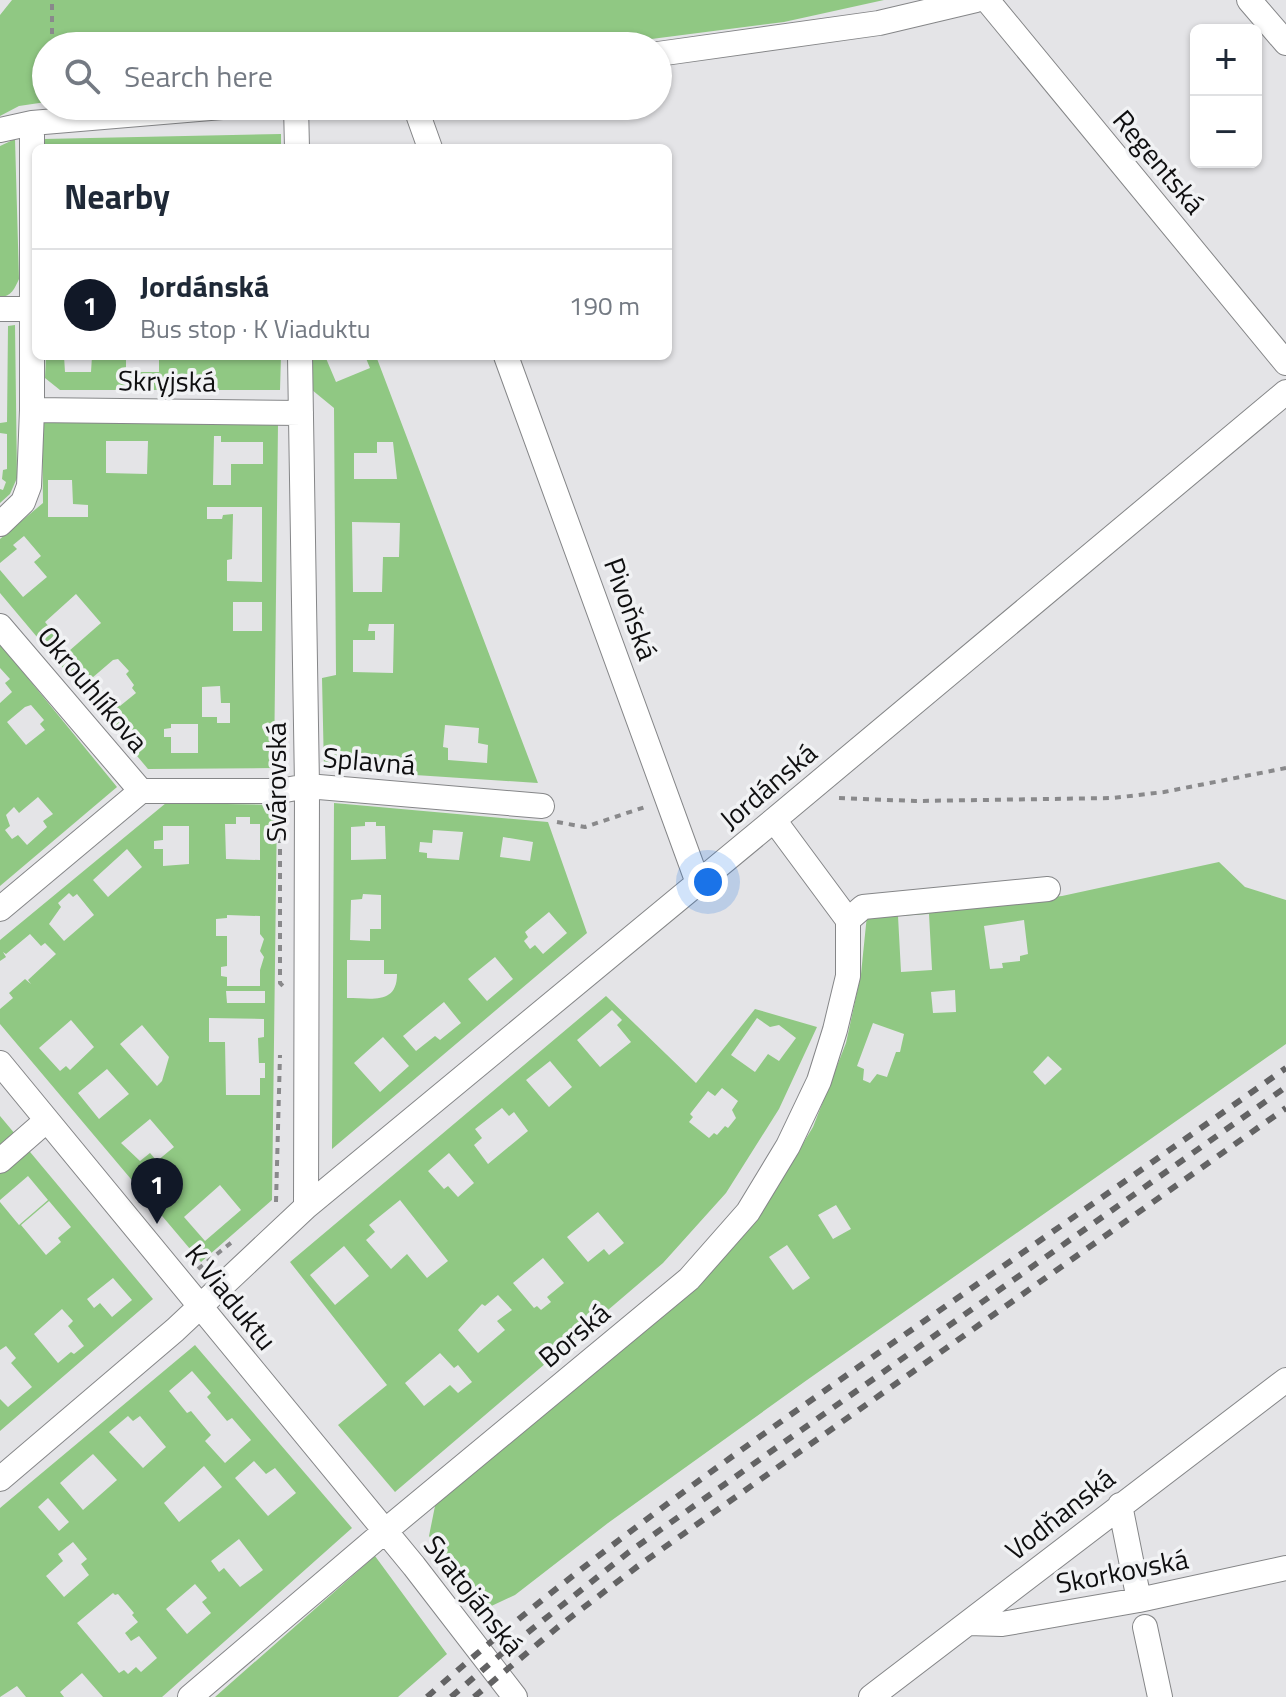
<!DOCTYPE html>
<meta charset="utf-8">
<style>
:root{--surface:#fff;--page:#f2f2f3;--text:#1f2937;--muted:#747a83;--line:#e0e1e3;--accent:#111827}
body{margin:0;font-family:"Titillium Web",sans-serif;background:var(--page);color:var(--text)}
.controls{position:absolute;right:24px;top:24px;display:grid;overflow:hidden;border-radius:12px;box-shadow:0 2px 6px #0004}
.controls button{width:72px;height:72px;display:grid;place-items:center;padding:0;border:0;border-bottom:2px solid var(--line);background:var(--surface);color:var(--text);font:40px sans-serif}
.you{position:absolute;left:708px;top:882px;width:28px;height:28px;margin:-20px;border:6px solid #fff;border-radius:50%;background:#1a73e8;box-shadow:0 0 0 12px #1a73e833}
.badge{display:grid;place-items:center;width:52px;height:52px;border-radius:50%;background:var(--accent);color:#fff;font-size:26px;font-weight:700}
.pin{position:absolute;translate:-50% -66px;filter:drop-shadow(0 2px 4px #0008)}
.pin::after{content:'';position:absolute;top:42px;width:28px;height:24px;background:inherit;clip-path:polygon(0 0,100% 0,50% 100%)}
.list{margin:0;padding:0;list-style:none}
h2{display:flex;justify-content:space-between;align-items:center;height:104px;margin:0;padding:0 32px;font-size:34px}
h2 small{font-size:26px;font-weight:400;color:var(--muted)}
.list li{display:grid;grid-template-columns:52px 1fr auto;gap:24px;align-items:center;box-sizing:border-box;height:112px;padding:0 32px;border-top:2px solid var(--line)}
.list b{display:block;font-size:30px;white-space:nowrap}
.list p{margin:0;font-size:26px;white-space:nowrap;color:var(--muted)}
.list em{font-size:26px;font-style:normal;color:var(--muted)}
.icon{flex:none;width:44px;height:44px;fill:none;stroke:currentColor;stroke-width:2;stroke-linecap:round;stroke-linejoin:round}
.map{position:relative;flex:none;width:1286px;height:1697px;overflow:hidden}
.search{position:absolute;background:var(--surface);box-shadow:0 2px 6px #0004;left:32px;top:32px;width:640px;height:88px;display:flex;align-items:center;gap:20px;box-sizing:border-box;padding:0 28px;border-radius:44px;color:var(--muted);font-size:30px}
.panel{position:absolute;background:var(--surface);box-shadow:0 2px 6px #0004;left:32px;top:144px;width:640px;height:216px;border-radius:12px}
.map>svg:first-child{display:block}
.green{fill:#90c883;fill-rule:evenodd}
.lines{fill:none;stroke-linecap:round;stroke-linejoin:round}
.minor-casing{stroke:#858688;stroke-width:26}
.path{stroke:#89898b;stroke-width:4;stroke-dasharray:6 6;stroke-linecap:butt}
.minor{stroke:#fff;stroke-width:24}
.rail{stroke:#636364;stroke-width:6;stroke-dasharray:10 10;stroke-linecap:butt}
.labels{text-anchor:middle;stroke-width:7;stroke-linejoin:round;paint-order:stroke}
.street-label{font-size:28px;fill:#0f0f10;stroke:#f1f2f4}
</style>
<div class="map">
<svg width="1286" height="1697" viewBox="0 0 1286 1697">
<rect width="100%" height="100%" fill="#e4e4e7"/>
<path class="green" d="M 12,0 L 884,0 L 784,22 L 597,46 L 46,46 L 46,102 L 19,106 L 0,116 L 0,15 Z
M 281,134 L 281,148 L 43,148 L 43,139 Z
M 15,139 L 19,279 C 15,288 11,297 0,297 L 0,146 Z
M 15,325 L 17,478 L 10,494 L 0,503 L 0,489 L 3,490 L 6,482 L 2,479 L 3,470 L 7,469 L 7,434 L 0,433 L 0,423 L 7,422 L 8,326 Z
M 46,356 L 64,356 L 65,372 L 91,372 L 92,356 L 126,356 L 126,372 L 159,372 L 159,356 L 281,356 L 280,390 L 60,390 L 45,378 Z
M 307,356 L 325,356 L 336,382 L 370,368 L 365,356 L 376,356 L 538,783 L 324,769 L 322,678 L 336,675 L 334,408 L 306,385 ZM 377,442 L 393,442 L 397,479 L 354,479 L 354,453 L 377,453 ZM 352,522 L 400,523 L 399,557 L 383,557 L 382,592 L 353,592 ZM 369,624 L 394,624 L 393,673 L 353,672 L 353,640 L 375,640 L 375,631 L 368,631 ZM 445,725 L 479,728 L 478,743 L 488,745 L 487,763 L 448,760 L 448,748 L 443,747 Z
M 42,422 L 278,424 L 274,768 L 148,769 L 0,593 L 0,570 L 23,597 L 47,577 L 34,562 L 41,556 L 24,536 L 13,545 L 17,549 L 0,563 L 0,539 L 43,503 ZM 214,436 L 221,436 L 221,442 L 263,442 L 263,464 L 231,464 L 231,485 L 213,485 ZM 106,441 L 148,441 L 147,474 L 106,473 ZM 48,480 L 72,480 L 73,504 L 88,505 L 88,517 L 48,517 ZM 207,507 L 262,507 L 262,582 L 227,581 L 227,560 L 232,559 L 233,514 L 223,515 L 222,519 L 207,519 ZM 76,594 L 101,623 L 69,651 L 45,622 ZM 233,602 L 262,602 L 262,631 L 233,631 ZM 118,659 L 129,671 L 126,674 L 134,685 L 132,688 L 136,693 L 120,706 L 116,701 L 113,703 L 92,678 L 113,660 ZM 220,686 L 221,703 L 230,703 L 230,723 L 217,723 L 217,717 L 202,717 L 202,687 ZM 171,724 L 198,724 L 198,753 L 171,753 L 171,737 L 164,737 L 164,729 L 171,728 Z
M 0,644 L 117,787 L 0,886 L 0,703 L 12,692 L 5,683 L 10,679 L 0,668 ZM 31,705 L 44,720 L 40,724 L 45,730 L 26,745 L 7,722 L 25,707 ZM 38,797 L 53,814 L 43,821 L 47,827 L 27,845 L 18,835 L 12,839 L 5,830 L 10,826 L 6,815 L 14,807 L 19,813 Z
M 166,803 L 277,805 L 272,1200 L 201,1262 L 0,1024 L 0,1009 L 13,998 L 9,993 L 25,979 L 31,984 L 28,980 L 56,954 L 45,943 L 41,946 L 30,934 L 6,954 L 3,952 L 6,957 L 0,961 L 0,940 ZM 236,817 L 250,817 L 250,824 L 260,824 L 260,860 L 226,859 L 225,824 L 236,824 ZM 163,826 L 189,826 L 189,864 L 163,866 L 163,849 L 154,849 L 154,841 L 163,840 ZM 127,849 L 142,867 L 108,897 L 93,880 ZM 69,893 L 73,897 L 77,894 L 94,915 L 64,941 L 49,924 L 61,907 L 58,903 ZM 227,915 L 260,916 L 260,934 L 264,939 L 260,951 L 264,957 L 260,970 L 260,986 L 227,986 L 227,977 L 221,976 L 221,967 L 227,966 L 227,936 L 216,936 L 216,919 L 227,918 ZM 226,991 L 265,991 L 265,1003 L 227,1003 ZM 209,1018 L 264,1019 L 264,1037 L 258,1038 L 259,1063 L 265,1063 L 265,1078 L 260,1078 L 260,1095 L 226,1095 L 225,1042 L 209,1042 ZM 71,1020 L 94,1047 L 70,1070 L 66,1066 L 60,1071 L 39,1048 ZM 142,1025 L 169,1057 L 162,1081 L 157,1086 L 120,1044 ZM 107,1069 L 129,1094 L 99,1119 L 78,1093 ZM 150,1119 L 174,1147 L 157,1161 L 150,1153 L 140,1161 L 121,1143 ZM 220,1185 L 241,1210 L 205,1241 L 184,1217 Z
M 334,803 L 548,822 L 587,933 L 332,1149 ZM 365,822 L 376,822 L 376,826 L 385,826 L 386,859 L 351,860 L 351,827 L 365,826 ZM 433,830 L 463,832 L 459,860 L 427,858 L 427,853 L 419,852 L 420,842 L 432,843 ZM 503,837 L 533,842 L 530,861 L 500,857 ZM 363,894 L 381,895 L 381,929 L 370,929 L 370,941 L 350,940 L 351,900 L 362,899 ZM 549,912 L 567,933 L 543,954 L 535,945 L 530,949 L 524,941 L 528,937 L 525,932 ZM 495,957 L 513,979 L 487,1001 L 468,979 ZM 347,960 L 384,960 L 384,974 L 397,974 C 397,1005 372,998 347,998 ZM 444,1002 L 461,1023 L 440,1040 L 435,1036 L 416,1051 L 403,1036 ZM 383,1037 L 409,1066 L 380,1092 L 354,1063 Z
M 1219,862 L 1245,887 L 1286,900 L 1286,1044 L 807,1380 L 608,1523 L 515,1595 L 485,1609 L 429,1536 L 436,1501 L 618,1353 L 723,1259 L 767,1203 L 813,1127 L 846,1043 L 861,974 L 867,915 L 1062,896 ZM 929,914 L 932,970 L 901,972 L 898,916 ZM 1024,920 L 1028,954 L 1020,956 L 1020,961 L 1002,963 L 1003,968 L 990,969 L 984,926 ZM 955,990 L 956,1012 L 933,1013 L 931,992 ZM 873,1023 L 904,1034 L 900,1052 L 896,1052 L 887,1077 L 877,1074 L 870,1083 L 863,1080 L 864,1069 L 857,1066 ZM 1048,1056 L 1062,1069 L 1045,1085 L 1033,1072 ZM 836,1205 L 851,1229 L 833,1239 L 818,1215 ZM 787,1245 L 810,1278 L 793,1290 L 769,1257 Z
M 606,996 L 696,1083 L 755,1009 L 817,1027 L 779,1109 L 726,1193 L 663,1263 L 395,1492 L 338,1425 L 387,1385 L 290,1262 ZM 612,1010 L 622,1020 L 617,1025 L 631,1042 L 600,1067 L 577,1040 ZM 757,1018 L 770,1027 L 779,1025 L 796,1038 L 779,1061 L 768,1054 L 755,1072 L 731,1055 ZM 550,1061 L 572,1087 L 549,1107 L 526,1080 ZM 722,1088 L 738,1101 L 732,1110 L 736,1118 L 728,1128 L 725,1126 L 717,1135 L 714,1133 L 709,1138 L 689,1122 L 693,1117 L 690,1114 L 708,1091 L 715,1096 ZM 502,1108 L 509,1116 L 514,1112 L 528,1131 L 488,1164 L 474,1145 L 482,1138 L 475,1129 ZM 449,1153 L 474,1183 L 458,1197 L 448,1186 L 444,1189 L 428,1171 ZM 400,1200 L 448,1261 L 427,1278 L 407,1254 L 391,1269 L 366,1240 L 375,1232 L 369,1225 ZM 598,1212 L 624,1243 L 609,1255 L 604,1249 L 588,1262 L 567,1237 ZM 344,1246 L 369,1276 L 335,1305 L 310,1275 ZM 543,1258 L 564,1283 L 547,1297 L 551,1302 L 541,1310 L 537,1306 L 534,1308 L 513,1283 ZM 498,1295 L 512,1310 L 497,1321 L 505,1330 L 478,1353 L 458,1330 L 482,1304 L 485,1306 ZM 440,1353 L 454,1368 L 458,1365 L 472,1382 L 458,1393 L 450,1385 L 424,1406 L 405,1383 Z
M 0,1116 L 153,1299 L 0,1431 L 0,1399 L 8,1407 L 32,1387 L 11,1363 L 16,1358 L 6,1346 L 0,1350 L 0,1202 L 19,1225 L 48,1200 L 28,1176 L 0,1200 ZM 49,1201 L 71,1227 L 58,1238 L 61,1242 L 46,1255 L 21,1225 ZM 113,1278 L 132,1300 L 112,1317 L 100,1303 L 94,1308 L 87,1299 ZM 62,1309 L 73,1321 L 68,1326 L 84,1346 L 74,1354 L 71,1352 L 58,1363 L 34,1334 Z
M 195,1345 L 352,1528 L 162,1697 L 103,1697 L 82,1673 L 60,1692 L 64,1697 L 26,1697 L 17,1686 L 0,1697 L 0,1508 ZM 192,1371 L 211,1393 L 207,1397 L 227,1421 L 232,1418 L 251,1440 L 225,1463 L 205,1441 L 211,1435 L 191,1411 L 187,1413 L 169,1391 ZM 128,1416 L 133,1421 L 140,1416 L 166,1447 L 143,1468 L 109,1432 ZM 93,1454 L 117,1480 L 83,1510 L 60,1483 ZM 254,1461 L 266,1474 L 275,1468 L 296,1493 L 268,1516 L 235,1478 ZM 204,1466 L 222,1487 L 179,1522 L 164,1503 ZM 48,1498 L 69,1522 L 59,1531 L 38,1507 ZM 239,1539 L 263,1570 L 240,1587 L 224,1568 L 219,1572 L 211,1561 ZM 73,1542 L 87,1559 L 81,1564 L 89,1575 L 64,1597 L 46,1576 L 63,1561 L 58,1554 ZM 195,1584 L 207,1598 L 202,1602 L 211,1613 L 187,1634 L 166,1609 ZM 113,1593 L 115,1595 L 118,1594 L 134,1613 L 132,1615 L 138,1622 L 125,1633 L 131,1641 L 139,1636 L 157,1658 L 141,1672 L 136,1667 L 128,1674 L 124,1670 L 119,1673 L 77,1623 Z
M 375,1556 L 447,1654 L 398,1697 L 215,1697 Z"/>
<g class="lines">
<g class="minor-casing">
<path id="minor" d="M 987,0 L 1286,363
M 1249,0 L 1286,43
M 658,54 L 879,23 L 976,0
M 296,106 L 297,148
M 415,106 L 430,148
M 0,130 L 32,123 L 234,106
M 0,309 L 30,309
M 300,356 L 307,786 L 306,1207
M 506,356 L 698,883
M 32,410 L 301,413
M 0,524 L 23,502 L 29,486 L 32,410 L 32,123
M 0,626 L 141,791
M 0,909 L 141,791 L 280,791 L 307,786 L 542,806
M 848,920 L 863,907 L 1048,889
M 0,1063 L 414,1566 L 515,1697
M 0,1161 L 47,1120
M 0,1479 L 175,1330 L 306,1207 L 774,820 L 1286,392
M 1120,1505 L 1139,1600
M 968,1623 L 1002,1624 L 1139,1600 L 1286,1568
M 1145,1627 L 1160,1697
M 190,1697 L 385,1531 L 689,1279 L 748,1212 L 788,1146 L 819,1081 L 835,1030 L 848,976 L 848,920 L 774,820
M 871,1697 L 1286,1380"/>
</g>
<path class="path" d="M 52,46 L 52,0
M 39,98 L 46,73
M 839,798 L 915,801 L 1113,798 L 1164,792 L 1286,768
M 280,813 L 280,983 L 284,987
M 557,822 L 585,827 L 645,807
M 276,1202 L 280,1055
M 198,1269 L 232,1242"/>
<use href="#minor" class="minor"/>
<path class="rail" d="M 427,1697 C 570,1570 727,1459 884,1349 C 1018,1256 1153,1162 1286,1068
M 451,1697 L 507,1649 L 629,1552 L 1286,1087
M 474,1697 L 558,1627 L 638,1566 L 1286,1108"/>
</g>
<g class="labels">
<g class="street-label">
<text transform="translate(1159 162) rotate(50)" y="10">Regentská</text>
<text transform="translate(167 381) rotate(1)" y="10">Skryjská</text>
<text transform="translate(631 609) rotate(70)" y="10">Pivoňská</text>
<text transform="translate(93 689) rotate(50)" y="10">Okrouhlíkova</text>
<text transform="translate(369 761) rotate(5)" y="10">Splavná</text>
<text transform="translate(276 782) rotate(-90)" y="10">Svárovská</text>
<text transform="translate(768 786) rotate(-40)" y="10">Jordánská</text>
<text transform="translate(231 1297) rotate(51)" y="10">K Viaduktu</text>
<text transform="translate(574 1335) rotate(-40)" y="10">Borská</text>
<text transform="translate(1060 1514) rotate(-38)" y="10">Vodňanská</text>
<text transform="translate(1122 1571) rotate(-11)" y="10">Skorkovská</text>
<text transform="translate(474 1595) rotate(52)" y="10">Svatojánská</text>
</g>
</g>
</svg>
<div class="controls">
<button>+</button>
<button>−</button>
</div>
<div class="you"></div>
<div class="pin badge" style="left:157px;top:1224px">1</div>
<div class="search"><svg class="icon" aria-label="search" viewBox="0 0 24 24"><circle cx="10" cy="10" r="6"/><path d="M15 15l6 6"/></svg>Search here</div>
<section class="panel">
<h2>Nearby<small></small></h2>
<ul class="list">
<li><span class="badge">1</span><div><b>Jordánská</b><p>Bus stop · K Viaduktu</p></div><em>190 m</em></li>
</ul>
</section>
</div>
